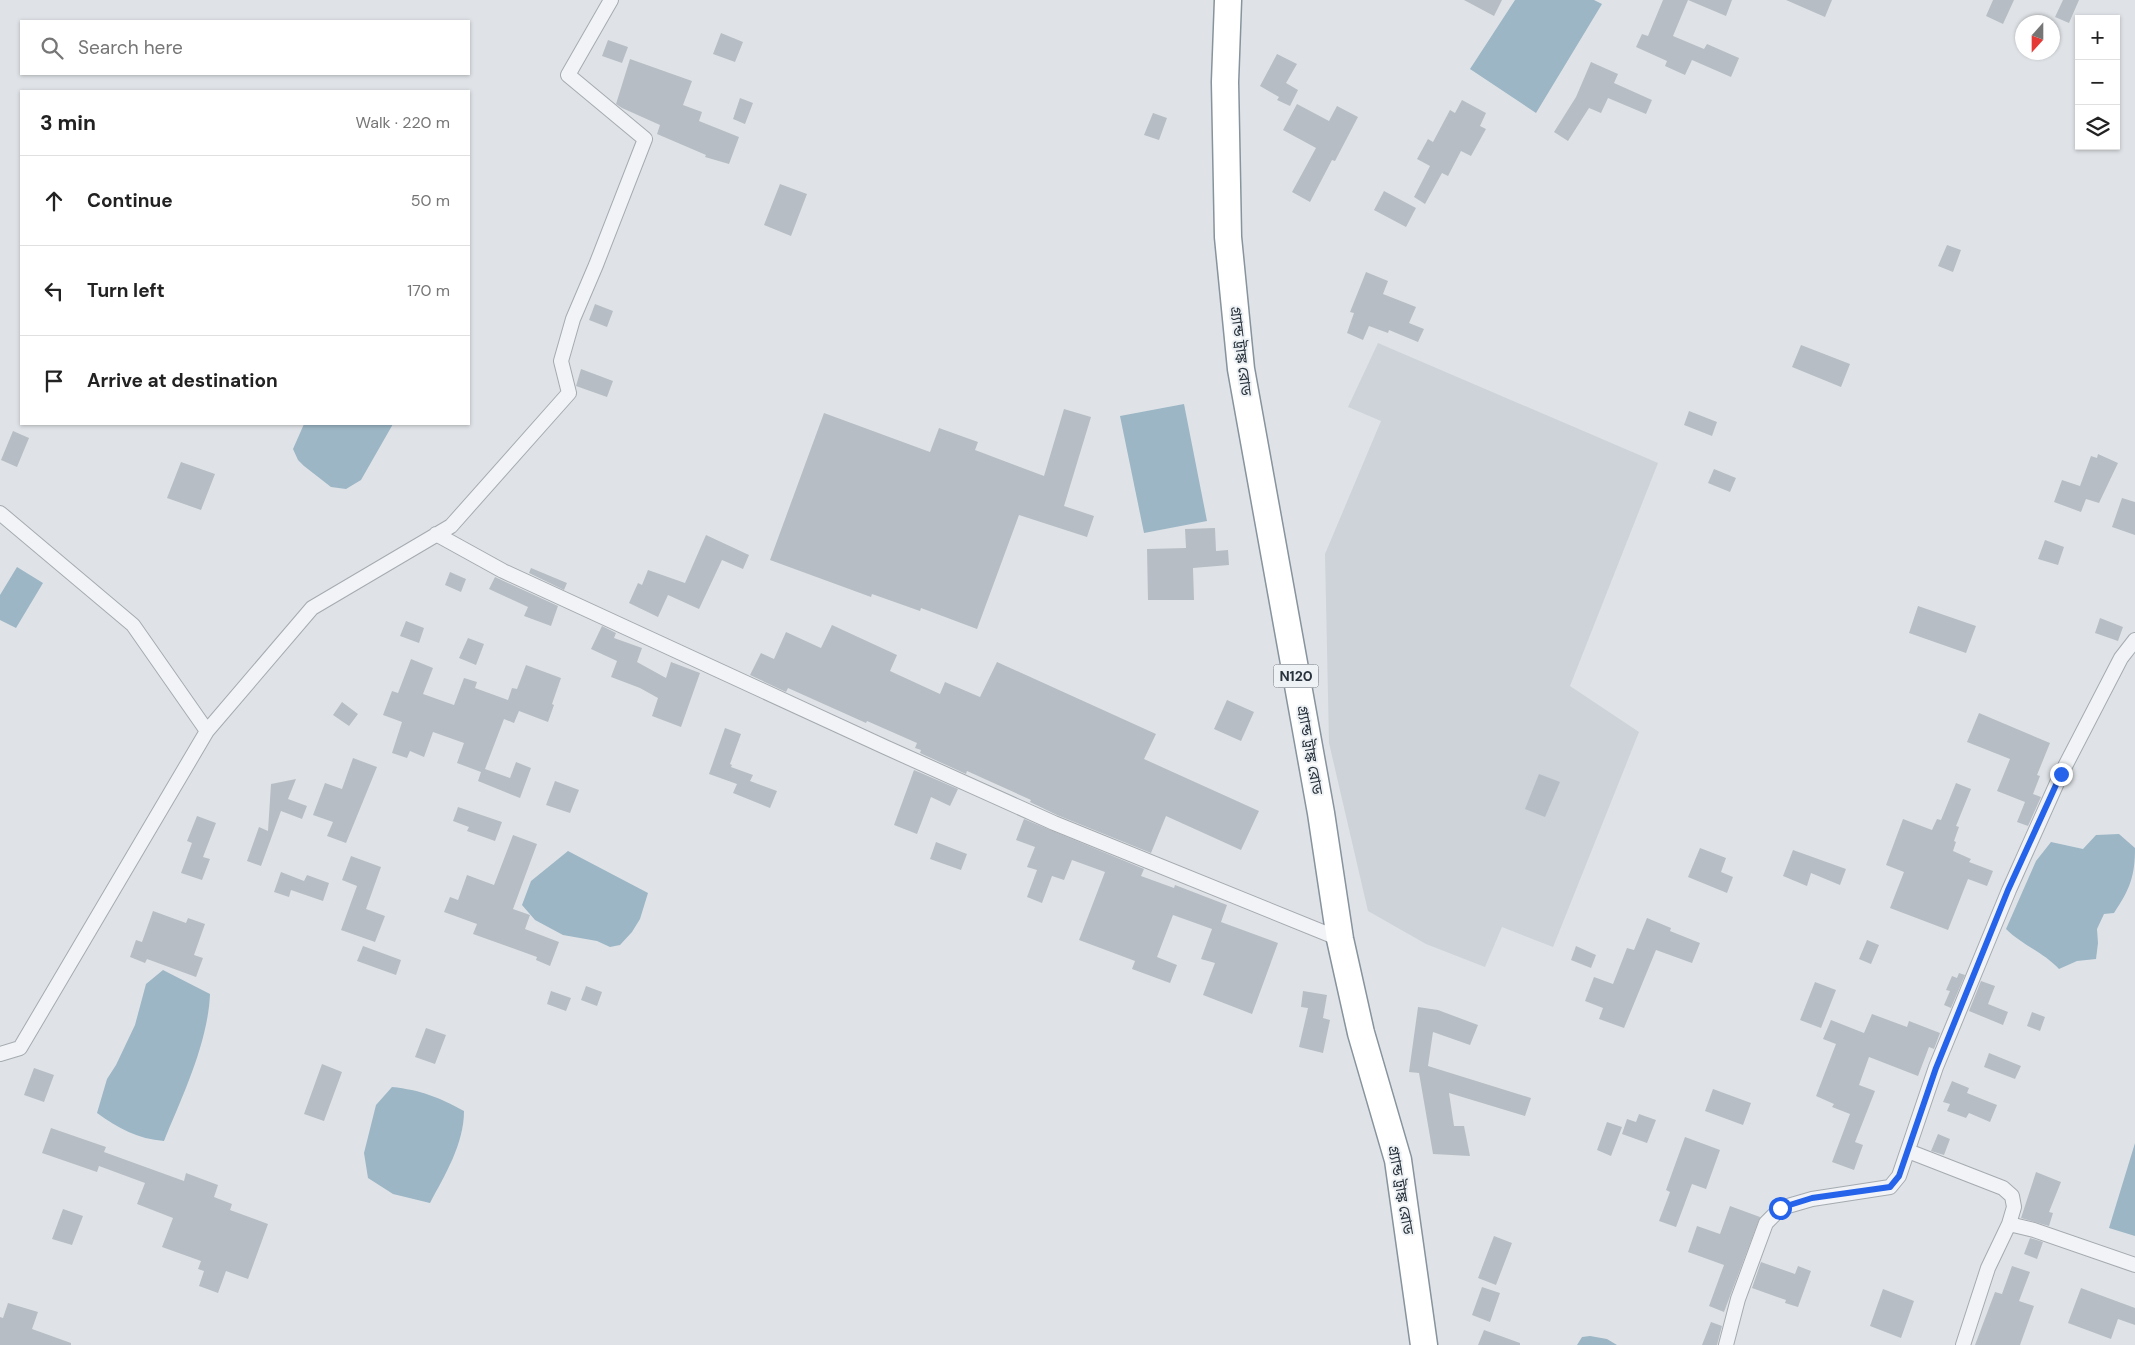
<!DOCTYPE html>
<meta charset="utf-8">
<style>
:root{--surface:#fff;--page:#f6f6f6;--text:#222;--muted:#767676;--line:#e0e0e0}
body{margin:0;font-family:"DM Sans","Noto Sans Bengali",sans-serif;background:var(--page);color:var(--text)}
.controls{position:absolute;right:15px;top:15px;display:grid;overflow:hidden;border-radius:0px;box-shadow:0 1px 4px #0004}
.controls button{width:45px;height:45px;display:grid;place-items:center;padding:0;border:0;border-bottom:1px solid var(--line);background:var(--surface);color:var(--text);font:25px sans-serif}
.compass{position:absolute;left:2015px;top:15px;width:45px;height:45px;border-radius:50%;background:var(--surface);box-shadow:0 1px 4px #0004;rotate:201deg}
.stop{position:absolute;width:15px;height:15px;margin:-11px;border:4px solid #2563eb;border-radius:50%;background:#fff}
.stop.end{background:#2563eb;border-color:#fff;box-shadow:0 1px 5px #0008}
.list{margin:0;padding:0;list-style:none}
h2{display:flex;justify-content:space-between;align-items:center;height:65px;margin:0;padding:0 20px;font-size:21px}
h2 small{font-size:16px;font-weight:400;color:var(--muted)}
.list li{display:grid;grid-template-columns:32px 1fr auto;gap:15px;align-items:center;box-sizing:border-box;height:90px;padding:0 20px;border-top:1px solid var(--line)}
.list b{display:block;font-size:19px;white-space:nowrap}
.list em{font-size:16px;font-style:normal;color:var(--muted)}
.icon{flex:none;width:28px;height:28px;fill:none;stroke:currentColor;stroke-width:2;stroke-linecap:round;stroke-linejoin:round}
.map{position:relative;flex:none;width:2135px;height:1345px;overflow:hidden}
.search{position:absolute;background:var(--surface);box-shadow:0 1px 4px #0004;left:20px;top:20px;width:450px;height:55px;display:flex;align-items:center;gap:12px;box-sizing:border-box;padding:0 18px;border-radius:0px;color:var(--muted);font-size:19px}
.panel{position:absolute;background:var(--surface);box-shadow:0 1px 4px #0004;left:20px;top:90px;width:450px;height:335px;border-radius:0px}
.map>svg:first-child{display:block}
.built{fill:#cdd3d9}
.water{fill:#9cb6c5}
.building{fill:#b6bdc4}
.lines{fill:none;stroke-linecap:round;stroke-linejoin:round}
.street-casing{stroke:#a5abb1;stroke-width:16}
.highway-casing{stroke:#87939d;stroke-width:29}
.street{stroke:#f1f3f6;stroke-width:14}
.highway{stroke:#fff;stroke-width:26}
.route{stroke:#2563eb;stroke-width:6}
.labels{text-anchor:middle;stroke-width:4;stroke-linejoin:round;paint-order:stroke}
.shield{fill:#eef2f5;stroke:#646c74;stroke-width:1}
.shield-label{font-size:14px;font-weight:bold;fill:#29333d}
.street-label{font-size:15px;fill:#29333d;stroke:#eef2f5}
</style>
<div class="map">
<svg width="2135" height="1345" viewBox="0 0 2135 1345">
<rect width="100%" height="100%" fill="#dfe3e7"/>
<path class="built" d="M 1378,343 L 1658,463 L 1570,686 L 1639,732 L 1553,947 L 1502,927 L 1485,967 L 1426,944 L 1368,911 L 1329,743 L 1325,554 L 1381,421 L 1348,407 Z"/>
<path class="water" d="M 1515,0 L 1594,0 L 1602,4 L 1536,113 L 1470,69 Z
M 1184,404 L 1207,521 L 1144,533 L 1120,416 Z
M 304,424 L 393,424 L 361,480 L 346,489 L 331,487 L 304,466 L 298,460 L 293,449 Z
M 17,567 L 43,583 L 16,628 L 0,620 L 0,595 Z
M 2119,834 L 2135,848 C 2135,876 2130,889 2114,913 L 2104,914 L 2097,929 L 2098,943 L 2096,959 L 2077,961 L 2059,969 C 2043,952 2022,945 2006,929 L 2036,861 L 2051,842 L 2083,849 L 2096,835 Z
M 568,851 L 648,893 L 640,919 L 632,932 L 620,945 L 610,947 L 597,941 L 563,935 L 535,920 L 522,905 L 531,881 Z
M 163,970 L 210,994 C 208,1043 182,1097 164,1141 C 138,1139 118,1128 97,1113 L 107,1079 L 116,1065 L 135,1025 L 146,984 Z
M 392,1087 C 421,1090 438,1097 464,1111 C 464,1144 445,1175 430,1203 L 393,1194 L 368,1178 L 364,1153 L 376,1105 Z
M 2135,1143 L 2135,1236 L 2109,1228 Z
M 1590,1336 L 1607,1339 L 1617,1345 L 1577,1345 L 1582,1337 Z"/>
<path class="building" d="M 1464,0 L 1502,0 L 1494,16 Z
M 1663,0 L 1732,0 L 1726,16 L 1688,0 L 1673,36 L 1704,49 L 1707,44 L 1739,58 L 1731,77 L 1692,60 L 1685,75 L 1665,66 L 1667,61 L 1636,47 L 1642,34 L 1648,36 Z
M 1786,0 L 1832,0 L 1825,17 Z
M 1993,0 L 2014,0 L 2003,24 L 1986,16 Z
M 2063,0 L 2079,0 L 2069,23 L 2055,17 Z
M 721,33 L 743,42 L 735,62 L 713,54 Z
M 608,40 L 628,47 L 622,63 L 602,56 Z
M 1277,54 L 1297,64 L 1286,83 L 1298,90 L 1290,106 L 1277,100 L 1279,97 L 1260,86 Z
M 630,59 L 692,81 L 683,105 L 702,112 L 699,121 L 739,137 L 729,164 L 705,157 L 706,155 L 657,134 L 660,125 L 622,108 L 616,104 Z
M 1591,62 L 1618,74 L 1614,83 L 1652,100 L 1646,114 L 1608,98 L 1601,113 L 1589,108 L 1568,141 L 1554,132 L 1576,97 Z
M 740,98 L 753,103 L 745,124 L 733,119 Z
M 1462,100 L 1486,113 L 1480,126 L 1486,129 L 1471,156 L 1461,151 L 1448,176 L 1442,173 L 1425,204 L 1414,197 L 1430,166 L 1417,159 L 1428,139 L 1433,142 L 1450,110 L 1455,113 Z
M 1297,104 L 1329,121 L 1337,106 L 1358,117 L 1335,161 L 1332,160 L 1310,202 L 1292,192 L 1316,148 L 1283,130 Z
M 1153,113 L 1167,118 L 1159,140 L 1144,135 Z
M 780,184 L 807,194 L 791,236 L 764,225 Z
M 1384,191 L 1416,208 L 1406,227 L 1374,210 Z
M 1947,245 L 1961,250 L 1953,272 L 1938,266 Z
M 1366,272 L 1388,281 L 1383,294 L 1416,307 L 1409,323 L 1424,329 L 1418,342 L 1389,330 L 1388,333 L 1369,326 L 1363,340 L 1347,333 L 1354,313 L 1350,312 Z
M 595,304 L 613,311 L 607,327 L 589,320 Z
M 1801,345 L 1850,364 L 1841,387 L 1792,367 Z
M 581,369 L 613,381 L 607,397 L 576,386 Z
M 1064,409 L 1091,417 L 1064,506 L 1094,516 L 1087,537 L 1019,515 L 977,629 L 921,608 L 920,611 L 872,594 L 871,597 L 770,560 L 824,413 L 930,452 L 939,428 L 978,442 L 975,450 L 1044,476 Z
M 1689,411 L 1717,422 L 1712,436 L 1684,425 Z
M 13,431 L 29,438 L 17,467 L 1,460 Z
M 2098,454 L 2118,463 L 2099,503 L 2086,499 L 2081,512 L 2054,502 L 2062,480 L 2080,486 L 2091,456 L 2097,458 Z
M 181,462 L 215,474 L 201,510 L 167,498 Z
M 1714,469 L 1736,478 L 1730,492 L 1708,483 Z
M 2122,498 L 2135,502 L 2135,535 L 2112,527 Z
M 1215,528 L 1216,551 L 1228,550 L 1229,565 L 1193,568 L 1194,600 L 1148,600 L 1147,549 L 1186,548 L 1185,529 Z
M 706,535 L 749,555 L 743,569 L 722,560 L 699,609 L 668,595 L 658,617 L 629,603 L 638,583 L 642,585 L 648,570 L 685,583 Z
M 2045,540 L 2064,547 L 2058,565 L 2038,559 Z
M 531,568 L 567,583 L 564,590 L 529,573 Z
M 450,572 L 466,579 L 461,592 L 445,585 Z
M 495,577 L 558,606 L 551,626 L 524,616 L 528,607 L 489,589 Z
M 1918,606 L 1976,626 L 1966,653 L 1909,633 Z
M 2100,618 L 2123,627 L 2118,641 L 2095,633 Z
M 406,621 L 424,628 L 419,643 L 400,636 Z
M 832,625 L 897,655 L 890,671 L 940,694 L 945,682 L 980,697 L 997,662 L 1156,734 L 1144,759 L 1259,811 L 1241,850 L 1166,816 L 1151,853 L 1057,815 L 1030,802 L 1031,800 L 967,771 L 966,774 L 920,753 L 921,750 L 915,748 L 917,743 L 867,721 L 866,723 L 788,688 L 786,692 L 750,675 L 761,653 L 774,659 L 786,632 L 821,648 Z
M 602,626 L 616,633 L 614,638 L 642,648 L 637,662 L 666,678 L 671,662 L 700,673 L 681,727 L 652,716 L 658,698 L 640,688 L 611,677 L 617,661 L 591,649 Z
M 468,638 L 484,644 L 476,665 L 459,658 Z
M 411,659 L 433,668 L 423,694 L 454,705 L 464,678 L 477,682 L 475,688 L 508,700 L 512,688 L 517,689 L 526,665 L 561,678 L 552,704 L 554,705 L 548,722 L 519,711 L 514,723 L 504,719 L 485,769 L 510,778 L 516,762 L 531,768 L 520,798 L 478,781 L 481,772 L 457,763 L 464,743 L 433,732 L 424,757 L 410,751 L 407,758 L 392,753 L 402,722 L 383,715 L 392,691 L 398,693 Z
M 1227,700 L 1254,712 L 1241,741 L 1214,729 Z
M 342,702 L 358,714 L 349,726 L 333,715 Z
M 1979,713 L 2050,743 L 2037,775 L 2040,776 L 2033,794 L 2041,797 L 2028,826 L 2017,822 L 2025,802 L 1997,791 L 2010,759 L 1967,742 Z
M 725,728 L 741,734 L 730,764 L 732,765 L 731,767 L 753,775 L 750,781 L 777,791 L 770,808 L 733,793 L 737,784 L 709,774 Z
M 353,758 L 377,767 L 346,843 L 327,836 L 333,822 L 313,815 L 325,783 L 342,789 Z
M 914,770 L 958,789 L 950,806 L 931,797 L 917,834 L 894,825 Z
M 1539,774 L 1560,782 L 1545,817 L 1525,809 Z
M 296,779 L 288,799 L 307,806 L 302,819 L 281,811 L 261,866 L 247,861 L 259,827 L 268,831 L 271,784 Z
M 555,781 L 579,790 L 570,813 L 546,805 Z
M 1956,783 L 1971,789 L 1956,826 L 1959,827 L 1954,841 L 1956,842 L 1953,851 L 1971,859 L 1969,862 L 1993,871 L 1987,886 L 1968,879 L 1948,930 L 1890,908 L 1904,872 L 1886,865 L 1903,819 L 1932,830 L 1937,819 L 1941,820 Z
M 458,807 L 502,822 L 495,841 L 467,831 L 469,827 L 453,821 Z
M 197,816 L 216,823 L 203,857 L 210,859 L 202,880 L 181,873 L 192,843 L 187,841 Z
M 1024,819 L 1144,869 L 1141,876 L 1174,888 L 1175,885 L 1227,905 L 1221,922 L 1278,943 L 1252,1014 L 1203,995 L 1215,963 L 1201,959 L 1212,929 L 1173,915 L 1157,957 L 1177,965 L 1170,983 L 1132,969 L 1135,961 L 1079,940 L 1105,872 L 1072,860 L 1064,880 L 1052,876 L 1042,903 L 1027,897 L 1037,870 L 1027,867 L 1035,847 L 1016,840 Z
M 513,835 L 537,844 L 513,909 L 530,915 L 525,929 L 559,942 L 550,966 L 536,960 L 537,957 L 473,934 L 477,924 L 444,912 L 450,897 L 458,900 L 467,875 L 494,885 Z
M 936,842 L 967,854 L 961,870 L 930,859 Z
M 1700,848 L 1726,858 L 1721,872 L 1733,877 L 1727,893 L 1688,877 Z
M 1793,850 L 1846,869 L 1840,885 L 1811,873 L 1807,886 L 1783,876 Z
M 351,856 L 381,867 L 366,909 L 385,916 L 375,942 L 341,930 L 357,886 L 342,880 Z
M 281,872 L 304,881 L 307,875 L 329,883 L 323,901 L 291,890 L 289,897 L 274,892 Z
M 153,911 L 186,923 L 188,918 L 205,924 L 194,955 L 203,958 L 196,977 L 147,959 L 145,963 L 130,957 L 136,940 L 142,942 Z
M 1647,918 L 1671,928 L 1670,931 L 1700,943 L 1692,963 L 1656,950 L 1624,1028 L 1599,1019 L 1603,1008 L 1585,1001 L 1594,977 L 1613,984 L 1627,948 L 1634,950 Z
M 1867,940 L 1879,945 L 1871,964 L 1859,959 Z
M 363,946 L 401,960 L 396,975 L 357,961 Z
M 1576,946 L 1596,955 L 1591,968 L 1571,960 Z
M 1959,973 L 1965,975 L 1951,1008 L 1944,1005 L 1950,991 L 1946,990 L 1952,976 L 1957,978 Z
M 1981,981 L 1995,986 L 1988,1004 L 2008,1012 L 2003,1025 L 1969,1011 Z
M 1815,982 L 1836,990 L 1821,1028 L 1800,1020 Z
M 586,986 L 602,992 L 597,1006 L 581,1000 Z
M 551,991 L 571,998 L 566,1011 L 547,1004 Z
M 1303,991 L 1327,995 L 1323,1018 L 1330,1020 L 1323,1053 L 1299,1047 L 1308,1008 L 1301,1007 Z
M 1418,1007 L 1438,1010 L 1478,1025 L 1470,1045 L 1433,1032 L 1428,1066 L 1531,1098 L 1525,1116 L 1449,1093 L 1454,1126 L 1464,1126 L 1470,1156 L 1433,1154 L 1419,1073 L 1409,1072 Z
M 2032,1012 L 2045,1017 L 2040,1031 L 2027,1026 Z
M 1872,1014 L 1907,1027 L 1909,1021 L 1940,1033 L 1934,1049 L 1929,1047 L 1918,1076 L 1869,1057 L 1859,1085 L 1875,1091 L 1855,1142 L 1863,1145 L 1854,1170 L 1832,1162 L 1850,1114 L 1832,1107 L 1834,1104 L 1816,1096 L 1836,1044 L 1823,1039 L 1831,1020 L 1864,1033 Z
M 426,1028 L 446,1035 L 435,1064 L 415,1057 Z
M 1989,1053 L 2021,1066 L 2015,1079 L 1984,1067 Z
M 322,1064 L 342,1072 L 324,1121 L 304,1114 Z
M 34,1068 L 54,1075 L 44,1102 L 24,1095 Z
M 1952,1081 L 1969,1088 L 1967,1093 L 1997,1105 L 1990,1122 L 1969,1113 L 1966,1118 L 1947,1111 L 1950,1104 L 1943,1102 Z
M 1713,1089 L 1751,1103 L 1743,1125 L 1705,1111 Z
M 1639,1114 L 1656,1120 L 1647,1143 L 1622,1134 L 1627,1119 L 1636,1122 Z
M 1607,1122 L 1622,1127 L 1611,1156 L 1597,1150 Z
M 51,1128 L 106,1147 L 104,1152 L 184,1181 L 186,1173 L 218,1185 L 214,1197 L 232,1204 L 230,1210 L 268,1224 L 248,1279 L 226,1271 L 218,1293 L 199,1286 L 204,1271 L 198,1269 L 201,1261 L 162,1247 L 173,1218 L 137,1204 L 145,1183 L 99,1166 L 97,1172 L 42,1153 Z
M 1938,1134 L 1950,1139 L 1944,1155 L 1931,1151 Z
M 1685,1137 L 1720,1150 L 1706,1189 L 1692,1184 L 1676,1227 L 1659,1221 L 1670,1192 L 1666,1190 Z
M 2036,1172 L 2061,1182 L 2049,1212 L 2053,1213 L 2049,1226 L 2021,1218 Z
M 1730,1206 L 1760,1217 L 1724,1312 L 1709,1306 L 1724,1265 L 1688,1252 L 1697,1226 L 1720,1234 Z
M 63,1209 L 83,1216 L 72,1245 L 52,1239 Z
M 1494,1236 L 1512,1243 L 1496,1285 L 1478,1278 Z
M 2030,1238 L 2043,1242 L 2037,1259 L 2024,1254 Z
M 1761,1262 L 1795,1274 L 1798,1266 L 1811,1271 L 1798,1307 L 1785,1303 L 1786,1300 L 1752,1288 Z
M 2012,1266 L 2030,1272 L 2019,1301 L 2034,1306 L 2020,1345 L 1975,1345 L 1995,1292 L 2002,1294 Z
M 1482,1287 L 1500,1293 L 1490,1322 L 1472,1315 Z
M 2081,1288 L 2135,1308 L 2135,1325 L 2118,1319 L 2111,1339 L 2068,1323 Z
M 1883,1289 L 1914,1301 L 1901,1338 L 1870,1326 Z
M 8,1303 L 38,1312 L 32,1329 L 71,1343 L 71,1345 L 0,1345 L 0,1317 L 3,1318 Z
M 1711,1322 L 1722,1326 L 1717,1345 L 1702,1345 Z
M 1484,1330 L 1520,1343 L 1520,1345 L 1478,1345 Z"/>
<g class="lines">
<g class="street-casing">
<path id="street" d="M 0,513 L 133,625 L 207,731 L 20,1048 L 0,1054
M 436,534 L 503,571 L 885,747 L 1054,823 L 1340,939
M 207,731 L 312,608 L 451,526 L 569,393 L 561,361 L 573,319 L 596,265 L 645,139 L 568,75 L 611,0
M 1908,1151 L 2003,1188 L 2012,1196 L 2014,1207 L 2009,1224
M 1726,1345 L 1738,1299 L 1766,1223 L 1781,1208 L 1812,1199 L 1890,1187 L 1899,1176 L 1936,1067 L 2009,890 L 2061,774 L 2121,658 L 2135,640
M 1963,1345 L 1988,1268 L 2009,1224 L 2034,1230 L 2135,1265"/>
</g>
<g class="highway-casing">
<path id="highway" d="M 1228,0 L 1225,82 L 1228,237 L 1241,369 L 1321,813 L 1340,939 L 1361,1033 L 1398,1160 L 1424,1345"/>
</g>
<use href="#street" class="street"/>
<use href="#highway" class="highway"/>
</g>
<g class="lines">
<path class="route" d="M 1780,1208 L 1812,1198 L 1890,1187 L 1899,1176 L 1936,1068 L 2008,890 L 2061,774"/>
</g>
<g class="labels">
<rect class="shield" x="1273.5" y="664.5" width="45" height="23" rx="4"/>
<g class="shield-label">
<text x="1296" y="681">N120</text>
</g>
<g class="street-label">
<text transform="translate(1241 351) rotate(83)" y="5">গ্র্যান্ড ট্রাঙ্ক রোড</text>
<text transform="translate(1310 750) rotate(80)" y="5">গ্র্যান্ড ট্রাঙ্ক রোড</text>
<text transform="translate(1401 1190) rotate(80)" y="5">গ্র্যান্ড ট্রাঙ্ক রোড</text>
</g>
</g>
</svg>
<div class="controls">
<button>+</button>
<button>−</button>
<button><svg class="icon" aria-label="layers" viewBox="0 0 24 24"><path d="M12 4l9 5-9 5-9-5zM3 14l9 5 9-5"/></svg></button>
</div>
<svg class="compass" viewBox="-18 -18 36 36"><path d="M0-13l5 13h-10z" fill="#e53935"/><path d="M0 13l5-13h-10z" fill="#767676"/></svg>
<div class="stop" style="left:1780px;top:1208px"></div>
<div class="stop end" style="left:2061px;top:774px"></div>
<div class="search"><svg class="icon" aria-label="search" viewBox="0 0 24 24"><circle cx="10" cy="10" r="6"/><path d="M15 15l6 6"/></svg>Search here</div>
<section class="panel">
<h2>3 min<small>Walk · 220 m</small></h2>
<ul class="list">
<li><svg class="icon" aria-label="ahead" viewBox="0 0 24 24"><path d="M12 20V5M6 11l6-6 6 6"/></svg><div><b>Continue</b></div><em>50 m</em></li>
<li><svg class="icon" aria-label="left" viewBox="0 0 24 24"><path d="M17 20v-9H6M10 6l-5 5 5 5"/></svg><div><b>Turn left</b></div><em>170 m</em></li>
<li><svg class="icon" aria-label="arrive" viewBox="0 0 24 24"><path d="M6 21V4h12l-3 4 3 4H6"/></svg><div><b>Arrive at destination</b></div></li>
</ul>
</section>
</div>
